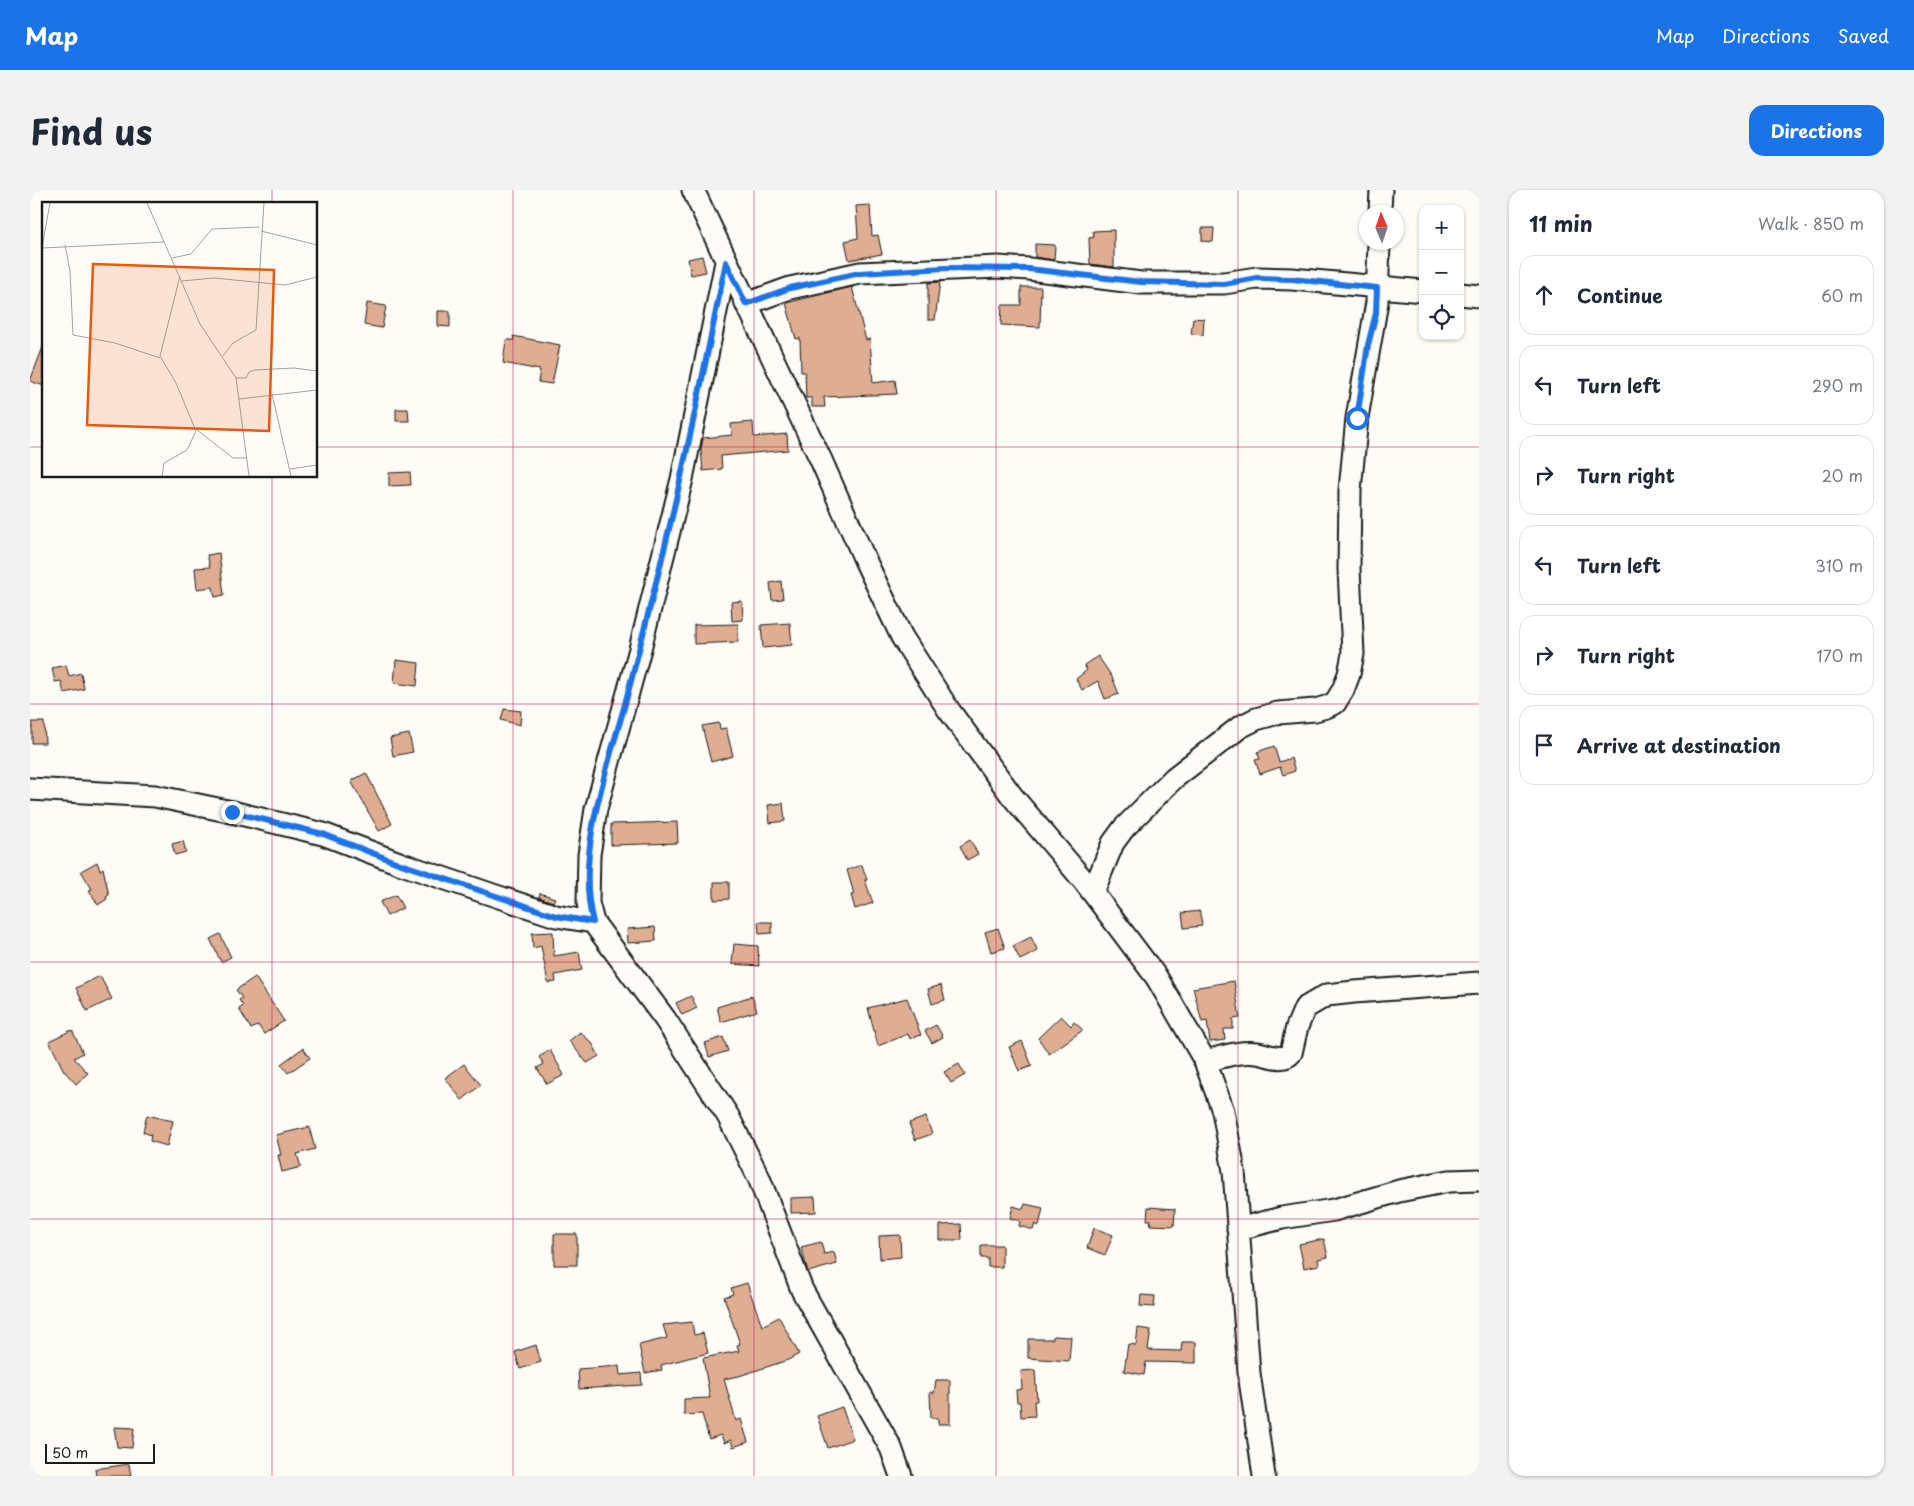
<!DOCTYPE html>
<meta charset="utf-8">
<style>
:root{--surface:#fff;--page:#f2f2f3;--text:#1f2937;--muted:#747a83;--line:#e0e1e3;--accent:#1a73e8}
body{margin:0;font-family:"Playpen Sans",sans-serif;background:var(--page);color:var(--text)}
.controls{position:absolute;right:15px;top:15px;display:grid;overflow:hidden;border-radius:10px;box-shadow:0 1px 4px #0004}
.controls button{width:45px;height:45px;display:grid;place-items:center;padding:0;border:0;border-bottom:1px solid var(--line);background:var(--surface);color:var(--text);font:25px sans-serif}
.compass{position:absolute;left:1329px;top:15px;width:45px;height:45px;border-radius:50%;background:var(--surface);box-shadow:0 1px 4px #0004;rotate:358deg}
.scale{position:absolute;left:15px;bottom:12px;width:110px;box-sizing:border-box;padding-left:5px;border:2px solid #1c1c1c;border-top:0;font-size:14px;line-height:18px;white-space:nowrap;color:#1c1c1c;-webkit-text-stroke:4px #fdfcf7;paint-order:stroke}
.stop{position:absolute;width:15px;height:15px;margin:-11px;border:4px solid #1a73e8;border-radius:50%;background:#fff}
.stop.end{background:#1a73e8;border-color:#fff;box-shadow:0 1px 5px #0008}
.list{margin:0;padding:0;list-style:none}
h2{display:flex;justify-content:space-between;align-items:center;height:65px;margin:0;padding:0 20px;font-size:21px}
h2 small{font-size:16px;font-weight:400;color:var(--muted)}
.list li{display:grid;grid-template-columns:32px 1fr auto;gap:15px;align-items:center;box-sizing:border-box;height:80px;margin:0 10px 10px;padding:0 10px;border:1px solid var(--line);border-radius:15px}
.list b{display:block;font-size:19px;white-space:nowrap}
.list em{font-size:16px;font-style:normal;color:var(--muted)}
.icon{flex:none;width:28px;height:28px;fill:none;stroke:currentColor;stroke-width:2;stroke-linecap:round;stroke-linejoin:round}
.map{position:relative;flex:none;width:1449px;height:1286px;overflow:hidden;border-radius:15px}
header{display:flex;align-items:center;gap:30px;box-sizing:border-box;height:70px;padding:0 25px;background:var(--accent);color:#fff}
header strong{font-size:24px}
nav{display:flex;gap:28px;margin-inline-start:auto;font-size:18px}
.intro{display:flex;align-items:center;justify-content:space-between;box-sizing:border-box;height:120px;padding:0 30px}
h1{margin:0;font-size:35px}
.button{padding:12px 22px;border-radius:15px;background:var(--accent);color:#fff;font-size:18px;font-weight:700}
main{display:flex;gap:30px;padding:0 30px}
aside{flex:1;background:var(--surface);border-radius:15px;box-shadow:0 1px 4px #0004}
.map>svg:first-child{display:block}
.building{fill:#dfad91;stroke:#1c1c1c}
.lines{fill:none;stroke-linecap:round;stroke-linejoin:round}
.minor-casing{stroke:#1c1c1c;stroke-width:25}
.minor{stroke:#fdfcf7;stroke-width:21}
.route{stroke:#1a73e8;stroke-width:6}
.grid{fill:none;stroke:#c2185b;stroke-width:1;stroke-opacity:0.55}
.inset-road{fill:none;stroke:#a3a29f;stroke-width:1}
.view{fill:#e8590c;fill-opacity:0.15;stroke:#e8590c;stroke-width:2.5}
.inset-edge{fill:none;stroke:#1c1c1c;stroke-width:2.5}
</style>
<header>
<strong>Map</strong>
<nav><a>Map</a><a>Directions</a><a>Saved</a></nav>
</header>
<div class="intro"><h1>Find us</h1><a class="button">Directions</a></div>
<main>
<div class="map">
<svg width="1449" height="1286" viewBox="0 0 1449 1286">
<rect width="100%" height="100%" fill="#fdfcf7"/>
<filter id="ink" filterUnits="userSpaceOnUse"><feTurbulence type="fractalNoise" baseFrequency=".02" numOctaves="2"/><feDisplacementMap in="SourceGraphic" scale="10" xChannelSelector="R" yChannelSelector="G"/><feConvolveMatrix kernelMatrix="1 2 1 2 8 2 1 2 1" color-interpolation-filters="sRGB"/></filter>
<g filter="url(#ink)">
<path class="building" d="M 840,15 L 842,46 L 848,45 L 852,64 L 819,70 L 815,51 L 828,48 L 826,16 Z
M 1172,38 L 1184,38 L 1183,52 L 1172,51 Z
M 1084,40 L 1084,77 L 1060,74 L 1059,48 L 1064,47 L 1063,41 Z
M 1005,54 L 1025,55 L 1024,70 L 1005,67 Z
M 672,66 L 676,82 L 661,85 L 658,69 Z
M 910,92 L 905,130 L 898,130 L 898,93 Z
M 822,97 L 836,150 L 840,149 L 843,193 L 865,190 L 867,204 L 794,207 L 795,217 L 782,217 L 782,208 L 776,208 L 775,182 L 771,182 L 770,148 L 766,149 L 756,113 Z
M 991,97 L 1011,97 L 1010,137 L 971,135 L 972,115 L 991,115 Z
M 337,113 L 356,116 L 352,138 L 334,135 Z
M 408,121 L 420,121 L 420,137 L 408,136 Z
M 1163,128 L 1174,129 L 1173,145 L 1161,144 Z
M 483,146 L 530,155 L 522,194 L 508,192 L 510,180 L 473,173 L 476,150 L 484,150 Z
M 13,157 L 14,157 L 14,196 L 0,191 Z
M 366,219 L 378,219 L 379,231 L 366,231 Z
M 723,232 L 724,247 L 757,244 L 758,260 L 691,266 L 692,279 L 673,281 L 671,259 L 673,248 L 702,245 L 701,234 Z
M 380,282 L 381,295 L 359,296 L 359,283 Z
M 189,363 L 194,405 L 185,407 L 183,397 L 167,399 L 165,378 L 180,377 L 177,365 Z
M 751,391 L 753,409 L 742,410 L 740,393 Z
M 712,411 L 713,430 L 702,431 L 701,412 Z
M 760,433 L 762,455 L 733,458 L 731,435 Z
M 708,434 L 708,452 L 664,454 L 664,435 Z
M 1068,466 L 1082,487 L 1089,504 L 1075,509 L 1068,491 L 1052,500 L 1046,489 L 1057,480 L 1054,475 Z
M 366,470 L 389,473 L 387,496 L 364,493 Z
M 36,475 L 39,486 L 51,483 L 54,499 L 34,503 L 31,491 L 25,492 L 22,478 Z
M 474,519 L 491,521 L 490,535 L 471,530 Z
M 2,532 L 14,532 L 15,553 L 2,553 Z
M 689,533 L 690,539 L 696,538 L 703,566 L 681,572 L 672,536 Z
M 379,544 L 383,562 L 363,566 L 360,548 Z
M 1244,556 L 1249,572 L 1261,568 L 1265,581 L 1253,585 L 1250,577 L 1230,584 L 1225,570 L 1230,569 L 1227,562 Z
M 336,583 L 362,634 L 349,641 L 321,591 Z
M 753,613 L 755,631 L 740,633 L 738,615 Z
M 647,632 L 648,653 L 581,655 L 581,634 Z
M 940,650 L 948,664 L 937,670 L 930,656 Z
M 153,651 L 156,662 L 145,665 L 142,654 Z
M 67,672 L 70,680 L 73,678 L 79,705 L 76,707 L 77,709 L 68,715 L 59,700 L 62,699 L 51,681 Z
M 832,675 L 837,690 L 835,690 L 843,713 L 825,719 L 821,705 L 824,704 L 817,680 Z
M 684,692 L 699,692 L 699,709 L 684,710 Z
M 510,703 L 525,708 L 523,712 L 509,707 Z
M 366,705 L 373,718 L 357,726 L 350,712 Z
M 1170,721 L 1172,736 L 1154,738 L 1152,723 Z
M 728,732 L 742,732 L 742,743 L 729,744 Z
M 625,737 L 626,751 L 598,753 L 597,739 Z
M 968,738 L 975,758 L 961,762 L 955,742 Z
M 523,742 L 524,766 L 549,762 L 552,780 L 525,785 L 526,792 L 518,793 L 511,756 L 503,758 L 502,743 Z
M 190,744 L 201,767 L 191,772 L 180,749 Z
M 1001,747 L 1008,761 L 990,770 L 983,756 Z
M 704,754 L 728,756 L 729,776 L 702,774 Z
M 70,786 L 82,809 L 57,821 L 46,798 Z
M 225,787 L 254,831 L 234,844 L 228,835 L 221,839 L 209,819 L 213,816 L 209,810 L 212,808 L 206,800 Z
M 1204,791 L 1210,828 L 1203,829 L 1203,839 L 1194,839 L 1195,850 L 1180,852 L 1177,831 L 1172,832 L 1163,798 Z
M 911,795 L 915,810 L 902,814 L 898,799 Z
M 661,806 L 667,818 L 652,825 L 646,813 Z
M 722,806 L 727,821 L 691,832 L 687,817 Z
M 877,808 L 891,845 L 880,849 L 878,844 L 848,856 L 838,818 Z
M 1031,826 L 1041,836 L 1044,832 L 1053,840 L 1019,864 L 1008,848 Z
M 906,835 L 913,847 L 902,853 L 895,841 Z
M 42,840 L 53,863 L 44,868 L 58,883 L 46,894 L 34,881 L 19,851 Z
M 550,842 L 562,853 L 569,866 L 557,873 L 539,851 Z
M 693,847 L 698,861 L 679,867 L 675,853 Z
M 992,851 L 1002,876 L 989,881 L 979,857 Z
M 273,858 L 280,868 L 258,883 L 251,874 Z
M 520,860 L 534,885 L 517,894 L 507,878 L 514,874 L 509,867 Z
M 434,874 L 451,895 L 432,910 L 415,888 Z
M 929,874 L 935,885 L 921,893 L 914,882 Z
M 117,925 L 143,931 L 137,956 L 120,951 L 121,945 L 113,942 Z
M 896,927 L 902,944 L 885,950 L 879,933 Z
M 279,937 L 285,959 L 267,964 L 271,977 L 252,982 L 248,965 L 251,965 L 246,945 Z
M 785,1007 L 786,1022 L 761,1023 L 761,1008 Z
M 995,1014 L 1013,1018 L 1009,1036 L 1005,1034 L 1003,1040 L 989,1036 L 990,1031 L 980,1028 L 983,1016 L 993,1019 Z
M 1118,1017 L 1145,1019 L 1144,1036 L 1120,1035 L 1121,1030 L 1117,1030 Z
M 931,1034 L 932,1050 L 910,1050 L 910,1035 Z
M 1064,1038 L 1083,1045 L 1075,1065 L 1057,1058 Z
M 524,1044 L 547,1044 L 547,1075 L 524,1075 Z
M 870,1045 L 871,1067 L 850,1069 L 849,1046 Z
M 1294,1049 L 1298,1067 L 1288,1069 L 1289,1075 L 1274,1078 L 1269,1054 Z
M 791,1052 L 794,1064 L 804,1062 L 807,1074 L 778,1082 L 771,1057 Z
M 951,1055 L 972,1055 L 972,1077 L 958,1077 L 958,1068 L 951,1068 Z
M 717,1093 L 732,1136 L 749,1127 L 769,1164 L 758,1170 L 709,1186 L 694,1189 L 706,1231 L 711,1229 L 718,1252 L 703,1257 L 701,1250 L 694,1253 L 691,1245 L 679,1249 L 672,1224 L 654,1225 L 654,1209 L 680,1208 L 673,1168 L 709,1161 L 707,1155 L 710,1154 L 694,1107 L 703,1104 L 701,1098 Z
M 1111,1105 L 1125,1106 L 1124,1117 L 1110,1116 Z
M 662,1132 L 664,1145 L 673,1143 L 678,1163 L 631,1175 L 632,1180 L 615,1183 L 609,1155 L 637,1148 L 633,1135 Z
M 1108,1138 L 1121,1140 L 1118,1160 L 1151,1161 L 1152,1152 L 1166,1152 L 1166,1173 L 1116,1172 L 1114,1185 L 1094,1181 L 1098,1154 L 1106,1155 Z
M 1023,1146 L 1041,1147 L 1039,1171 L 998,1168 L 998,1149 L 1023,1149 Z
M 506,1155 L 511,1172 L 490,1179 L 485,1162 Z
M 589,1176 L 590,1185 L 611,1183 L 612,1195 L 549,1199 L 548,1179 Z
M 1005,1180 L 1007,1211 L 1004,1211 L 1005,1226 L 991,1227 L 990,1212 L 987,1212 L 986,1200 L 992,1199 L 991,1181 Z
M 906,1190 L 920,1190 L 920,1234 L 908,1234 L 908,1228 L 901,1228 L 900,1202 L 904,1203 Z
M 812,1217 L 823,1249 L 798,1258 L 787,1226 Z
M 84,1237 L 104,1238 L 102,1258 L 87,1257 Z
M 99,1274 L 101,1286 L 66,1286 L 65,1279 Z"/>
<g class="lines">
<g class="minor-casing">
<path id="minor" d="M 663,0 L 791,270 L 835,370 L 872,447 L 918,519 L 982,606 L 1054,691 L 1127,788 L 1175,871 L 1193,921 L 1204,981 L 1219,1183 L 1234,1286
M 1350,22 L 1351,0
M 696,72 L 652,289 L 610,459 L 566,619 L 559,665 L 558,713 L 563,732 L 635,829 L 698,926 L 729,988 L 772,1100 L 861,1258 L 871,1286
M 1430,104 L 1449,106
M 716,114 L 760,98 L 830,83 L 968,77 L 999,79 L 1111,93 L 1194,93 L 1227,88 L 1262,89 L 1393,101
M 0,599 L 125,606 L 202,622 L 293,644 L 369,673 L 466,706 L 526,726 L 563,732
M 1063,702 L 1083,653 L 1094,638 L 1144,588 L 1210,537 L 1226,529 L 1248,523 L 1285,520 L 1296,517 L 1305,513 L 1313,500 L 1319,484 L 1323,464 L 1319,379 L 1320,300 L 1327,228 L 1347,112 L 1349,52
M 1175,871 C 1193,867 1208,861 1227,863 C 1237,864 1253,873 1261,863 L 1267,837 L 1275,818 L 1297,805 L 1324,802 L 1449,793
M 1208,1039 L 1252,1028 L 1304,1020 L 1369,1001 L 1419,991 L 1449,990"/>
</g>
<use href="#minor" class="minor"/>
</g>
</g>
<g class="lines" filter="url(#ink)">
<path class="route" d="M 202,622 L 293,644 L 368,673 L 466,706 L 526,726 L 563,732 C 545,666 577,579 595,514 C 608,464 621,414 633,364 C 657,267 676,170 696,72 L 716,114 L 760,98 L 830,83 L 915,78 L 999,79 L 1111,92 L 1194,94 L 1227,88 L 1262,89 L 1347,98 L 1346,123 L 1338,155 L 1327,228"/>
</g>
<path class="grid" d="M 242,0 L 242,14M 483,0 L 483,1286M 724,0 L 724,1286M 966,0 L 966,1286M 1208,0 L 1208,1286M 0,257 L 14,257M 286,257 L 1449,257M 242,286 L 242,1286M 0,514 L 1449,514M 0,772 L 1449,772M 0,1029 L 1449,1029"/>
<g transform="translate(12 12)">
<rect width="275" height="275" fill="#fdfcf7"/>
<path class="inset-road" d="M 105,1 L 158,122 L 194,176 L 207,274M 219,29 L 275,43M 23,43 L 28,69 L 31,133 L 73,141 L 118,156M 0,45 L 8,1M 0,46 L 122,40M 130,56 L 149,52 L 170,27 L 218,25M 140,79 L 172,76 L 243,83 L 275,75M 181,154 L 191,141 L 214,128 L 222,1M 194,176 L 204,176 L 207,170 L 213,168 L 252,166 L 275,169M 230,192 L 249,274M 197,197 L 275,188M 154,227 L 191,256 L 205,256M 248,267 L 275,263M 120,274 L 122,261 L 145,248 L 154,229 L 134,181 L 118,154 L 138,74"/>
<path class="view" d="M 51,62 L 232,68 L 227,229 L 45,223 Z"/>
<rect width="275" height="275" class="inset-edge"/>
</g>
</svg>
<div class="controls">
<button>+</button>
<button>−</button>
<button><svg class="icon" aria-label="locate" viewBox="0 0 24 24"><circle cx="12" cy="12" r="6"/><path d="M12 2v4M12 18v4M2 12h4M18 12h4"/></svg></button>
</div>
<svg class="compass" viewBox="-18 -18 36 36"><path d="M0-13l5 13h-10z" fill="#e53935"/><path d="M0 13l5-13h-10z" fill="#747a83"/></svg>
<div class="scale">50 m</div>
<div class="stop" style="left:1327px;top:228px"></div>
<div class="stop end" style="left:202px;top:622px"></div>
</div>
<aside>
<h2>11 min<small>Walk · 850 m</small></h2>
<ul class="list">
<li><svg class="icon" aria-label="ahead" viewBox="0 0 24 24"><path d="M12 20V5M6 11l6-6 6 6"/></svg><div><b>Continue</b></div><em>60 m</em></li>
<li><svg class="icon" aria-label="left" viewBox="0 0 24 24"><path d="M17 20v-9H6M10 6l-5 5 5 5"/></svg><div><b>Turn left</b></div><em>290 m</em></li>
<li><svg class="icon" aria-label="right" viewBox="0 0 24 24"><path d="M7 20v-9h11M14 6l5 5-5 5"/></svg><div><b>Turn right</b></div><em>20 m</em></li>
<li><svg class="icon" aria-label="left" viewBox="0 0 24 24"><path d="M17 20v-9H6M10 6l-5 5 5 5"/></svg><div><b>Turn left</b></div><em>310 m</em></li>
<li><svg class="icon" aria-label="right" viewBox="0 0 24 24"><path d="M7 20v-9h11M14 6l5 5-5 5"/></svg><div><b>Turn right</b></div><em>170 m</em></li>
<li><svg class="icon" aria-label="arrive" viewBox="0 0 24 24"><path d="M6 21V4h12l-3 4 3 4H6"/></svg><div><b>Arrive at destination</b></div></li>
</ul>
</aside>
</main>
